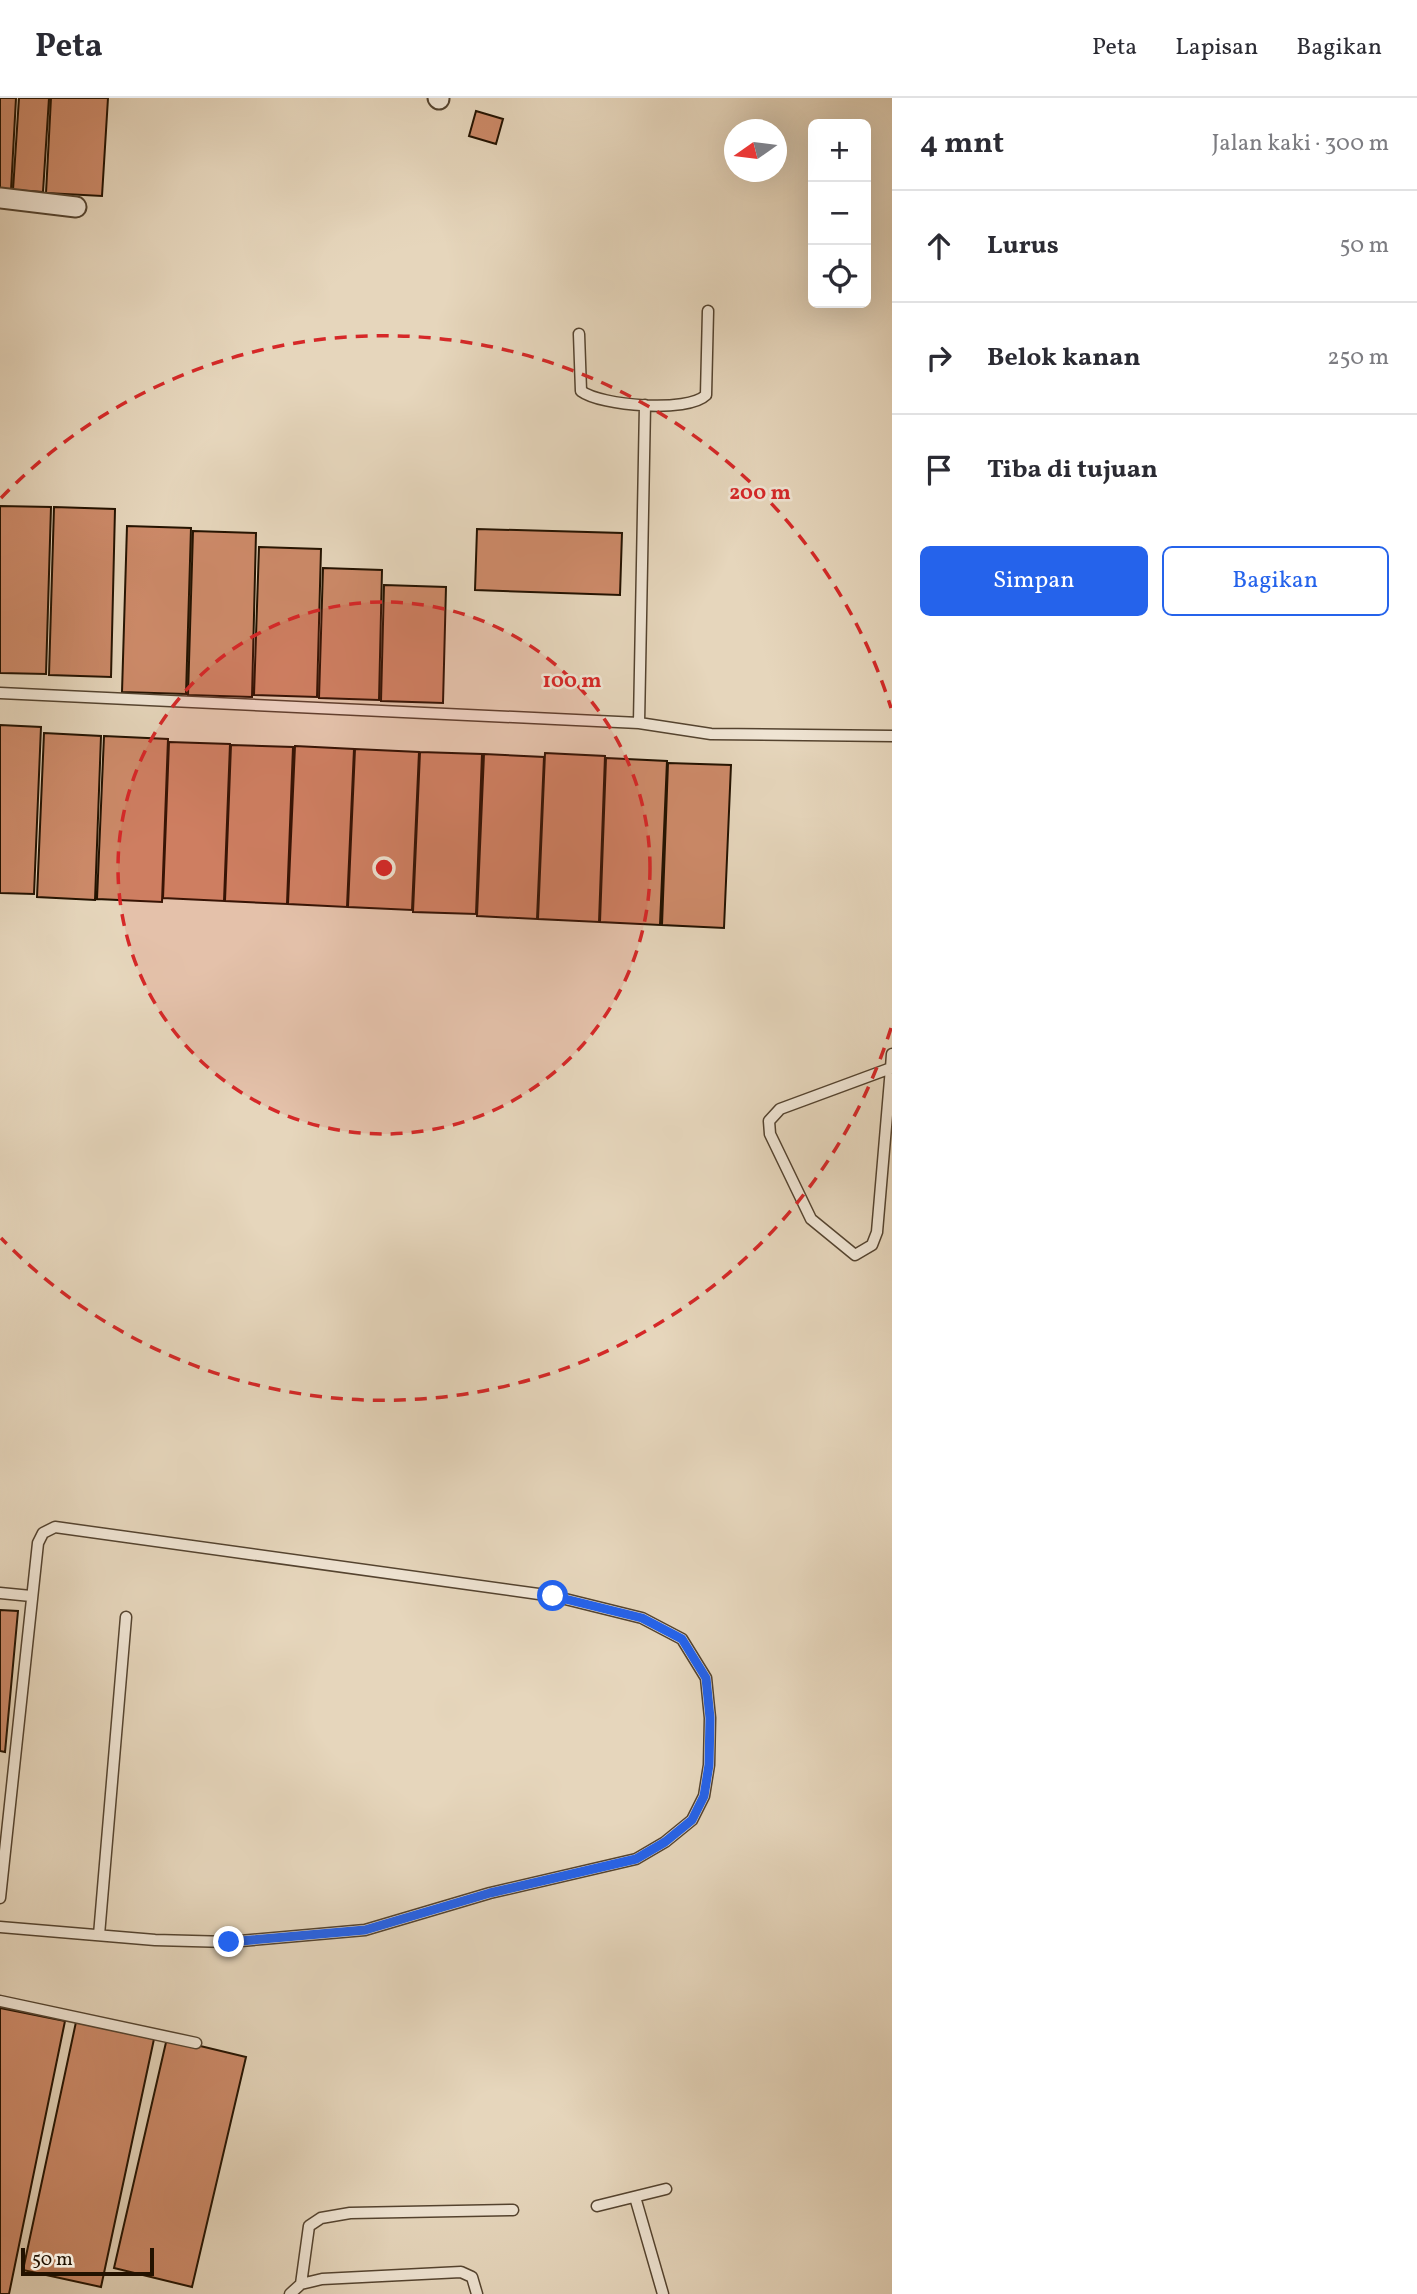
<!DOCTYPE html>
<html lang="id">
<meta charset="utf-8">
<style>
:root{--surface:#fff;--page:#f2f2f3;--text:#2b2b33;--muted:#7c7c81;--line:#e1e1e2;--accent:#2563eb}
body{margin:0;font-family:Vollkorn,serif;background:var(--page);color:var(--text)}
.controls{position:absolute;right:21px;top:21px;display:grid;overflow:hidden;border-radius:10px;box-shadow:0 7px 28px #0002}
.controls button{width:63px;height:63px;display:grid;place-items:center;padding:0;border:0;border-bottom:2px solid var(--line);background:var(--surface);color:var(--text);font:35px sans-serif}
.compass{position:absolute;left:724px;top:21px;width:63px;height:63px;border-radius:50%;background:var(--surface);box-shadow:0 7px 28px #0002;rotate:256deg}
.scale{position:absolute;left:21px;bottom:18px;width:133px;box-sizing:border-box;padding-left:7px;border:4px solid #231200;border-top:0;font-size:19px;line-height:24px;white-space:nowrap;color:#231200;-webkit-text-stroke:5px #efe4d3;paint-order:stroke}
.stop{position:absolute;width:21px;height:21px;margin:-16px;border:5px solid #2563eb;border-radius:50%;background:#fff}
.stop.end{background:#2563eb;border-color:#fff;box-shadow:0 2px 7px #0008}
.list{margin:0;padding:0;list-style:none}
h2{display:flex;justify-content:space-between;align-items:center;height:91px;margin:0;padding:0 28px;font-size:30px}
h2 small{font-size:23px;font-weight:400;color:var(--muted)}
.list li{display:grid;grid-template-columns:46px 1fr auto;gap:21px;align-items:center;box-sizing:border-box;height:112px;padding:0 28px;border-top:2px solid var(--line)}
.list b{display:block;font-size:26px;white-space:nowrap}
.list em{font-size:23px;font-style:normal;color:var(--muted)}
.actions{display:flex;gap:14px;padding:21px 28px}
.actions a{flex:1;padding:16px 0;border:2px solid var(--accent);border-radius:10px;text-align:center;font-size:24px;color:var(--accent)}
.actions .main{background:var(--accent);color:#fff}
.icon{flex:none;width:38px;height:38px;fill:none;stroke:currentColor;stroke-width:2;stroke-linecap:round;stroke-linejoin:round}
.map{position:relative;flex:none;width:892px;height:2196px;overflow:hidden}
header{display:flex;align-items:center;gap:42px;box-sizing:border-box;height:98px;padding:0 35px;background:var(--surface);border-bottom:2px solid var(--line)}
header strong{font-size:33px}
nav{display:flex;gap:38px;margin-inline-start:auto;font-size:24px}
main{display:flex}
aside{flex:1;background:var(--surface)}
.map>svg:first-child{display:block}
.building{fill:#cd8a69;stroke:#231200;stroke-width:2}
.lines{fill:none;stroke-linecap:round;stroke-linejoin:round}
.service-casing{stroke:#54432f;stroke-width:13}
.minor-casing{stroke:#54432f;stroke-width:23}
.service{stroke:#efe4d3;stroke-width:10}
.minor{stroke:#efe4d3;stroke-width:19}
.route{stroke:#2563eb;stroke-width:9}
.ring{fill:none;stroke:#d62828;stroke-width:3.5;stroke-dasharray:12 9}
.centre{fill:#d62828;stroke:#efe4d3;stroke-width:3.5}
.ring-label{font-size:21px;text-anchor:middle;font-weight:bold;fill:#d62828;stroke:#efe4d3;stroke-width:5;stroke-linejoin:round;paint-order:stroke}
</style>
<header>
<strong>Peta</strong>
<nav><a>Peta</a><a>Lapisan</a><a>Bagikan</a></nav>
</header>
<main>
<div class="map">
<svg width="892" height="2196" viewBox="0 0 892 2196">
<rect width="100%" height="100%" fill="#e6d6bc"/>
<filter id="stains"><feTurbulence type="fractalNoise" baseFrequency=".00286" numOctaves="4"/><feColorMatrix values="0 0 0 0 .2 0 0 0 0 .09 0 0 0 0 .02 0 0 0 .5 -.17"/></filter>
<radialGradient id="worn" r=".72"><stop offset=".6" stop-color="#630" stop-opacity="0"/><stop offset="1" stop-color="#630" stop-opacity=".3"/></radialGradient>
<path class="building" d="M 0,0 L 16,0 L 11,92 L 0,91 Z
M 19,0 L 49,0 L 43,94 L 13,92 Z
M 51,0 L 108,0 L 102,98 L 46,95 Z
M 476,13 L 503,21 L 496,46 L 469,38 Z
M 0,408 L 51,409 L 46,576 L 0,575 Z
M 54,409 L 115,411 L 111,579 L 49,577 Z
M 127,428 L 191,430 L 186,596 L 122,594 Z
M 477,431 L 622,435 L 620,497 L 475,492 Z
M 193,433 L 256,435 L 252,599 L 188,597 Z
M 259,449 L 321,451 L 317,599 L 254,597 Z
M 323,470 L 382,472 L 379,602 L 319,600 Z
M 384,487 L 446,489 L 443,605 L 381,603 Z
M 0,627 L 41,629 L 34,796 L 0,795 Z
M 44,635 L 101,638 L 95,802 L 37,799 Z
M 104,638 L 168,641 L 162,804 L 97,801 Z
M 169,644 L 230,646 L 224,803 L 163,800 Z
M 231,647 L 293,649 L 287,806 L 225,803 Z
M 295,648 L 354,651 L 347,809 L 288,806 Z
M 355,651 L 419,654 L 412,812 L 348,809 Z
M 420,654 L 482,656 L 476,816 L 413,814 Z
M 545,655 L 605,658 L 599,824 L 538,821 Z
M 484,656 L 544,659 L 537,821 L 477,818 Z
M 606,660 L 667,663 L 660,827 L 600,824 Z
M 668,665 L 731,667 L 724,830 L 662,827 Z
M 0,1512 L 18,1513 L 5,1654 L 0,1653 Z
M 0,1910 L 65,1923 L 9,2196 L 0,2196 Z
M 76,1924 L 154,1941 L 101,2189 L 23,2172 Z
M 167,1940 L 246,1959 L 192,2189 L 114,2170 Z"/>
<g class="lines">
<g class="service-casing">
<path id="service" d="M 579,236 L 581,293 C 601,308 688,315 706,297 L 708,213
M 0,595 L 639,625 L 711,636 L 892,638
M 639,625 L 645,307
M 891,970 L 780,1011 L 769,1023 L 770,1036 L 811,1121 L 855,1157 L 872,1147 L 877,1134 L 891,970 L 892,956
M 0,1495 L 31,1498
M 0,1800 L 38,1445 L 43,1435 L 55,1429 L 553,1498 L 642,1520 L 682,1541 L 706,1580 L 710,1620 L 709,1667 L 704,1698 L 692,1722 L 665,1744 L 636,1761 L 490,1795 L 365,1832 L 229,1844 L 155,1842 L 0,1829
M 99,1837 L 126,1519
M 0,1903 L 196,1945
M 635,2099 L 663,2196
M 597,2108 L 666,2091
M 301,2186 L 309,2128 L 321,2120 L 350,2115 L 513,2112
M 290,2196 L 301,2186 L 322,2181 L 461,2174 L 472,2179 L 477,2196"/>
</g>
<g class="minor-casing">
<path id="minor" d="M 438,0 L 439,1
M 0,100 L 76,109"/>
</g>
<use href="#service" class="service"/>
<use href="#minor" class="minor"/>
</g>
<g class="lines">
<path class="route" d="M 229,1844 L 365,1832 L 490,1795 L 636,1761 L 665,1744 L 692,1722 L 704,1698 L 709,1667 L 710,1620 L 706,1580 L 682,1541 L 642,1520 L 553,1498"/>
</g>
<circle cx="384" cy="770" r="266" fill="#d62828" fill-opacity=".12"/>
<g class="ring">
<circle cx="384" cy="770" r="266"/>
<path d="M891 930A532 532 0 0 1 1 1140M1 400A532 532 0 0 1 891 610"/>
</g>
<circle cx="384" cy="770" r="10" class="centre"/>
<g class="ring-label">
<text x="760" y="401">200 m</text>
<text x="572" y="589">100 m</text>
</g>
<rect width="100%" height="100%" filter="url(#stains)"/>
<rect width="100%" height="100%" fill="url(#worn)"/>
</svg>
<div class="controls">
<button>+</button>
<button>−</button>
<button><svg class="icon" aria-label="locate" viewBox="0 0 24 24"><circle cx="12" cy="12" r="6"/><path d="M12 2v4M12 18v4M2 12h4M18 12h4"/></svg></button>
</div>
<svg class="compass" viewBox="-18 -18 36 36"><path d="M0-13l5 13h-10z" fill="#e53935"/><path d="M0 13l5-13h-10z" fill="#7c7c81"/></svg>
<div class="scale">50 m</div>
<div class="stop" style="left:553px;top:1498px"></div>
<div class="stop end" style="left:229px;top:1844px"></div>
</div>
<aside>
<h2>4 mnt<small>Jalan kaki · 300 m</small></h2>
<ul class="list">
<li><svg class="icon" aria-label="ahead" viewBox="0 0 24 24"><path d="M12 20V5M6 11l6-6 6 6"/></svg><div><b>Lurus</b></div><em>50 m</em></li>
<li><svg class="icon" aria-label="right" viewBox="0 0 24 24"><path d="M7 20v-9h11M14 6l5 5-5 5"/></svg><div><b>Belok kanan</b></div><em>250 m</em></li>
<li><svg class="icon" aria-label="arrive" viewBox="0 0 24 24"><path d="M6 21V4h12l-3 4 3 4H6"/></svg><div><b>Tiba di tujuan</b></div></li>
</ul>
<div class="actions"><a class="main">Simpan</a><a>Bagikan</a></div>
</aside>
</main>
